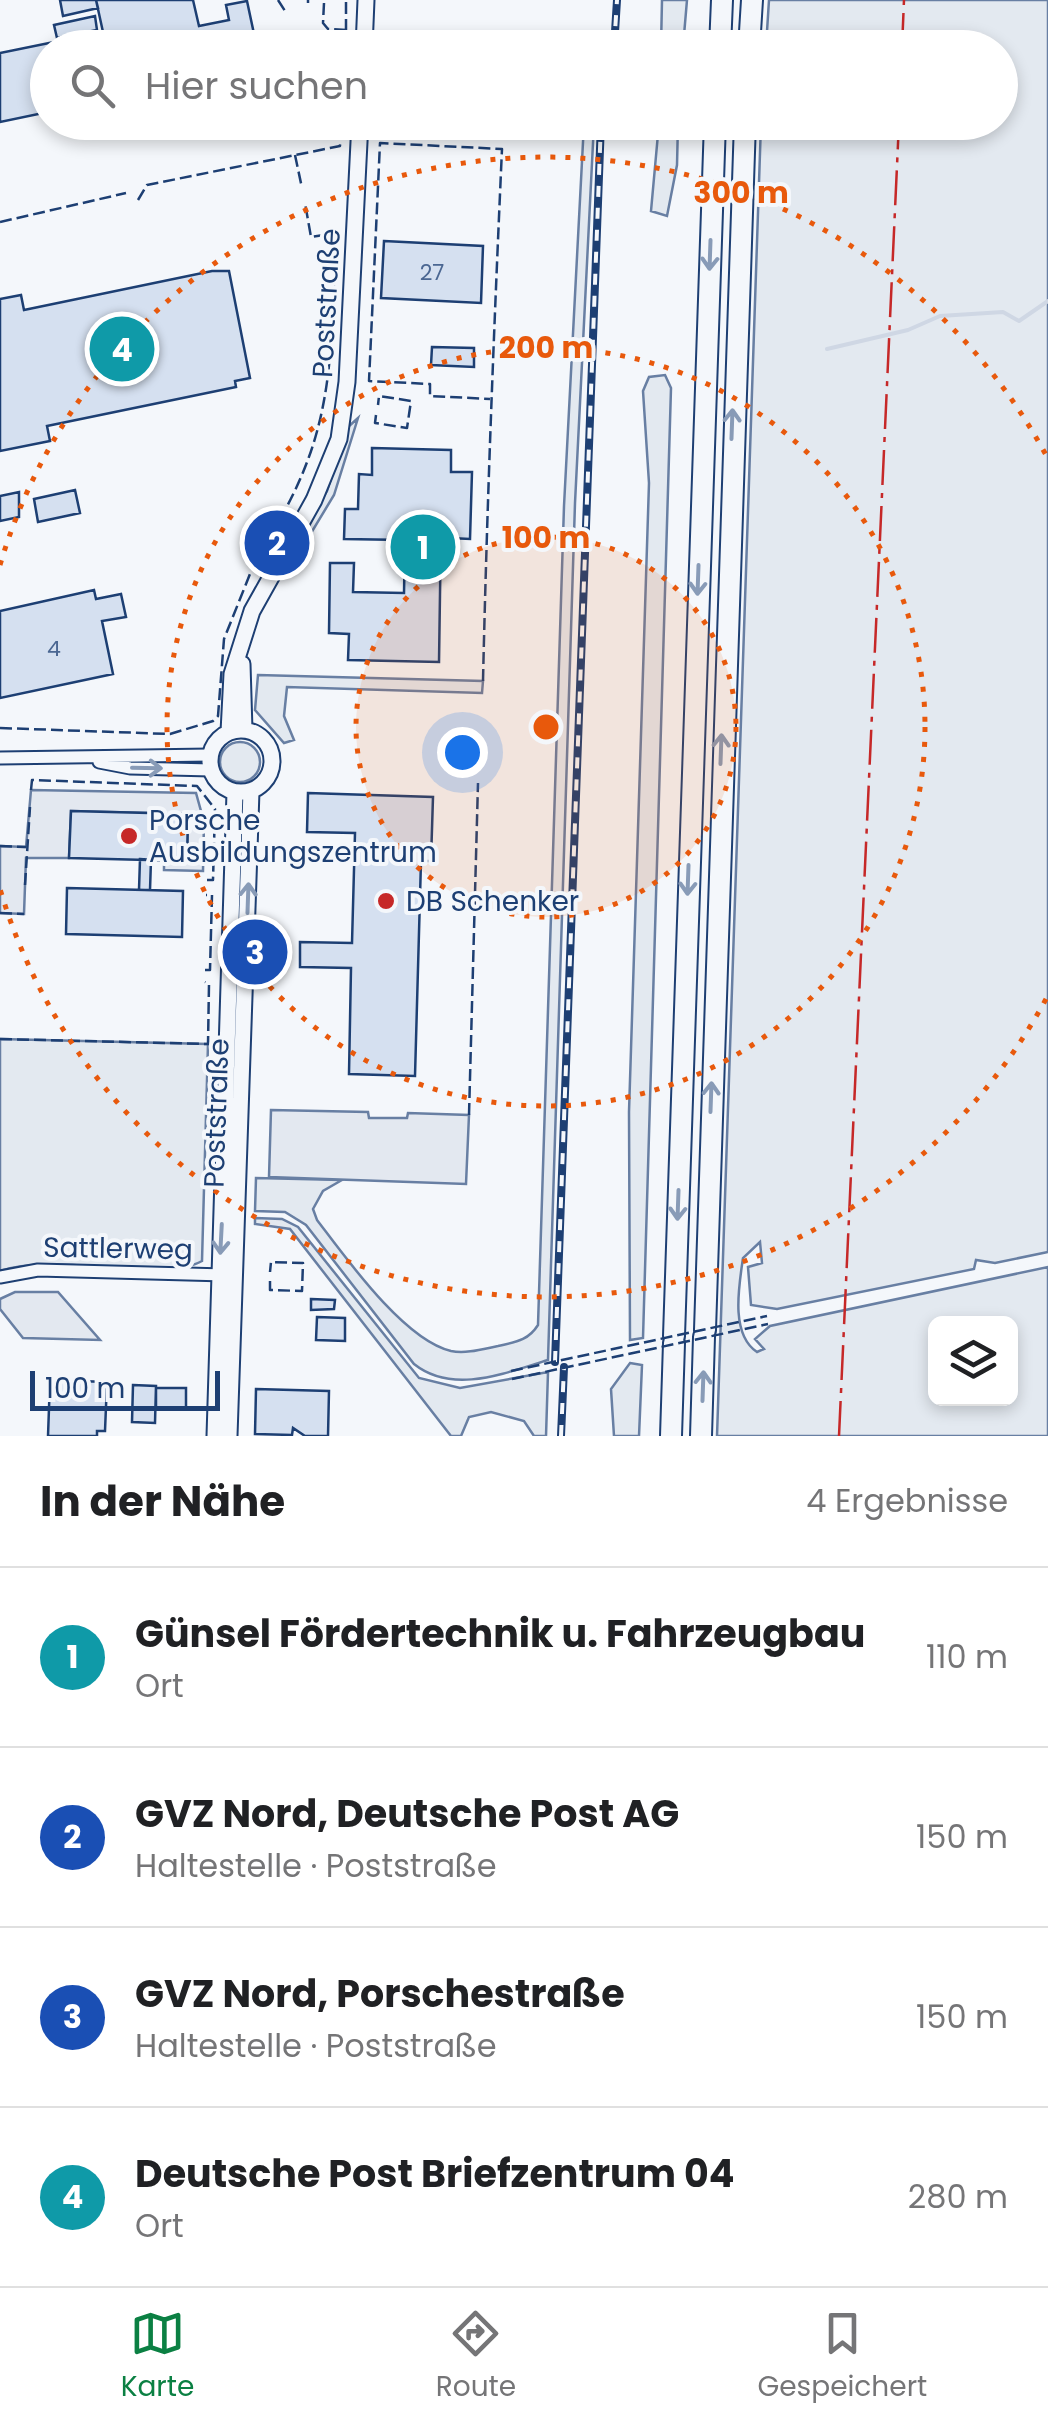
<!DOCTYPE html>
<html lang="de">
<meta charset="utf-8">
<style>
:root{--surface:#fff;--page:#f6f6f6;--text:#202124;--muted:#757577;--line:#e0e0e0;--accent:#0b8043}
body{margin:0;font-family:Poppins,sans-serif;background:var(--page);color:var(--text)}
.controls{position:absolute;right:30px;bottom:30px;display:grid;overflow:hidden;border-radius:15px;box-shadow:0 5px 15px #0003}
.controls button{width:90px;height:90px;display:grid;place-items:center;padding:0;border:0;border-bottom:2px solid var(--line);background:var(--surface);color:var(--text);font:50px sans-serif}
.scale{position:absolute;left:30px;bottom:25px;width:190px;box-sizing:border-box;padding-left:10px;border:5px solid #1d3f73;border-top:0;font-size:28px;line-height:35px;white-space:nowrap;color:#1d3f73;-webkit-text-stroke:8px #f4f7fb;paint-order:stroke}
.you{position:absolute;left:462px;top:752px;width:35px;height:35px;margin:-25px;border:8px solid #fff;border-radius:50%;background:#1a73e8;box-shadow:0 0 0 15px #1a73e833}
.badge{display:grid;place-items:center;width:65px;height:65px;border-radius:50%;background:var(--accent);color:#fff;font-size:32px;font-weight:700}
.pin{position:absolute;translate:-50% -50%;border:5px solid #fff;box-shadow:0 2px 10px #0006}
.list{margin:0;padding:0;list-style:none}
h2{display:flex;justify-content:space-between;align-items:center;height:130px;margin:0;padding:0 40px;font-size:42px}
h2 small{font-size:32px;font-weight:400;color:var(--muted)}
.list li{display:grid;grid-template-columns:65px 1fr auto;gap:30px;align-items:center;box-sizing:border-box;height:180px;padding:0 40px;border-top:2px solid var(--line)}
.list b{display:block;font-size:38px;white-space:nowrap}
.list p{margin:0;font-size:32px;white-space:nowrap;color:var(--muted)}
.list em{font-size:32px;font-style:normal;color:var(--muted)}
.icon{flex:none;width:55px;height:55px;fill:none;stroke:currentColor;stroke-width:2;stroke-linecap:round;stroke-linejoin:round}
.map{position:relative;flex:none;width:1048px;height:1436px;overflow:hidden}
.search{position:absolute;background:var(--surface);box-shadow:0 5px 15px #0003;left:30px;right:30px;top:30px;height:110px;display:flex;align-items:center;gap:25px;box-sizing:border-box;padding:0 35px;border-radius:55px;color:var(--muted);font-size:38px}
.sheet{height:850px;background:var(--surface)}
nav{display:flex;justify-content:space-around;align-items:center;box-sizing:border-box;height:140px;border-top:2px solid var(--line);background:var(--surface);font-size:28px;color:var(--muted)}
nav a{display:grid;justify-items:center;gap:5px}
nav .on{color:var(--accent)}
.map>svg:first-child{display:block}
.green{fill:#e3e9f0;stroke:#687fa3;stroke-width:2.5;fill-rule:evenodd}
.parking{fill:#e3e8f0;stroke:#687fa3;stroke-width:2.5}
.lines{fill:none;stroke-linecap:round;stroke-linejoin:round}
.stream{stroke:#cfd7e4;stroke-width:4}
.building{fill:#d5e0f0;stroke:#1d3f73;stroke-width:2.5}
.street-casing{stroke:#1d3f73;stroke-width:15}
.secondary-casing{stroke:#1d3f73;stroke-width:19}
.highway-casing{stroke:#1d3f73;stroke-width:24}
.street{stroke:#f4f7fb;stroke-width:11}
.secondary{stroke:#f4f7fb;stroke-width:15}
.highway{stroke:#f4f7fb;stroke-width:20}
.rail-casing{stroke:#1d3f73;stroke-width:8}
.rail{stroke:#f4f7fb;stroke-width:4;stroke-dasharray:11;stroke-linecap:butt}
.fence{stroke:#1d3f73;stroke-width:2.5;stroke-dasharray:12 5;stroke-linecap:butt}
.power{stroke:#c62828;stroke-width:2.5;stroke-dasharray:35 8 5 8;stroke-linecap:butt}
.oneway{stroke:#889bb7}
.ring{fill:none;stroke:#e8590c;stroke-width:5;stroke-dasharray:5 10}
.poi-dot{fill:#c62828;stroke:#f4f7fb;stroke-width:4}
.labels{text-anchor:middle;stroke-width:8;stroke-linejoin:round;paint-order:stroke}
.number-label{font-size:22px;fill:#4b6792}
.street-label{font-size:28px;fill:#1d3f73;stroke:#f4f7fb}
.poi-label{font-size:28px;fill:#1d3f73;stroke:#f4f7fb;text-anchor:start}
.centre{fill:#e8590c;stroke:#f4f7fb;stroke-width:5}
.ring-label{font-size:30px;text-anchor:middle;font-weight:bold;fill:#e8590c;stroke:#f4f7fb;stroke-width:8;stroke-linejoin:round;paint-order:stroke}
</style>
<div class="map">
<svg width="1048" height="1436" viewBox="0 0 1048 1436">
<rect width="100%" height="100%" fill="#f4f7fb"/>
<path class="green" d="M 662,0 L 687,0 L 683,47 L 661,47 Z
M 769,0 L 1048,0 L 1048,1252 L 995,1263 L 976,1260 L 974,1269 L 777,1309 L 751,1305 L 748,1267 L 762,1263 L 760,1242 L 743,1258 C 739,1286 730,1334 757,1352 L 764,1349 L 755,1339 L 770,1326 L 1048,1267 L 1048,1436 L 717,1436 L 761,123 L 1000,122 L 1000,48 L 766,47 ZM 936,1324 L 1010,1324 L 1010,1398 L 936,1398 Z
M 584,123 L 594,123 L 575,503 L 548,1360 C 505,1373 453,1395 414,1364 L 306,1225 L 285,1212 L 255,1211 L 256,1178 L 342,1180 L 323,1191 L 313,1209 L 317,1220 C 346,1258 404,1340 451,1351 C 466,1354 483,1349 498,1346 C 515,1342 528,1341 538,1325 L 564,506 Z
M 659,123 L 678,123 L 677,165 L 667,216 L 651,211 Z
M 665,375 L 671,388 L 643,1338 L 630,1340 L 629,1112 L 649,483 L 643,391 L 649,377 Z
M 358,418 L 334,495 L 299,553 L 293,548 L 327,491 L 348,427 Z
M 258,675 L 483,681 L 482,693 L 287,687 L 284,716 L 294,740 L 284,743 L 255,710 Z
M220 762a20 20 0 1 1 40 0a20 20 0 1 1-40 0Z
M 0,1039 L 208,1044 L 202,1261 C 163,1283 55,1252 0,1271 Z
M 255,1218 L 282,1219 L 298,1227 L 419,1378 L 460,1388 L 548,1372 L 546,1436 L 534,1436 L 524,1421 L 491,1412 L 469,1417 L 461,1436 L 451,1436 L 290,1229 L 255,1224 Z
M 630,1363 L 642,1365 L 639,1436 L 614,1436 L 611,1389 Z"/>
<path class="parking" d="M 31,790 L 196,793 L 204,822 L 203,871 L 164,870 L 164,860 L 187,860 L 188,814 L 71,811 L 69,858 L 26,858 L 24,914 L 0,913 L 0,846 L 26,847 Z
M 271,1110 L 368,1112 L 369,1118 L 407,1118 L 408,1113 L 469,1115 L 466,1184 L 269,1177 Z
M 15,1292 L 58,1292 L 100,1340 L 23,1338 L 0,1309 L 0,1299 Z"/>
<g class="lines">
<path class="stream" d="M 827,349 L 908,330 L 940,316 L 1003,312 L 1019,321 L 1048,301"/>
</g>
<path class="building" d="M 60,0 L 96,0 L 98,8 L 63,16 Z
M 96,0 L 193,0 L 199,26 L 229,20 L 226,5 L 247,1 L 257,48 L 48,48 L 48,112 L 0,122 L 0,53 L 103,32 Z
M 95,16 L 97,30 L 57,38 L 54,25 Z
M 384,241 L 483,246 L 481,303 L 381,298 Z
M 212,271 L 229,271 L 250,378 L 235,381 L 236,387 L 47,426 L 50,441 L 0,451 L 0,299 L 21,295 L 24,310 Z
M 432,347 L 474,348 L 474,367 L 431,365 Z
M 372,448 L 451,450 L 451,472 L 472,472 L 470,539 L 450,538 L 450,526 L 441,526 L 439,662 L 348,660 L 349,634 L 329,633 L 330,563 L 354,563 L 353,592 L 404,593 L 405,540 L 344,539 L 345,509 L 358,509 L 359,474 L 372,475 Z
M 75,490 L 80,513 L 38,522 L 34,499 Z
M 19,492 L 19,517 L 0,521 L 0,496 Z
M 94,590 L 96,599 L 121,594 L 126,617 L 102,621 L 113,674 L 0,698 L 0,611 Z
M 308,793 L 433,797 L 431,861 L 421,861 L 415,1076 L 349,1074 L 351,968 L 300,967 L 300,942 L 352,943 L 355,833 L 307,832 Z
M 71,811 L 188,814 L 187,861 L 69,858 Z
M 140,859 L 151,860 L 150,890 L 139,890 Z
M 67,888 L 183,891 L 182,937 L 66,934 Z
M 311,1299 L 335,1300 L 334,1309 L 311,1310 Z
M 317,1317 L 345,1318 L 345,1341 L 316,1340 Z
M 50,1380 L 107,1382 L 105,1431 L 97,1431 L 97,1436 L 48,1436 Z
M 133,1385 L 156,1386 L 155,1423 L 132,1422 Z
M 156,1388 L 186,1388 L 186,1409 L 156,1408 Z
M 256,1389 L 329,1391 L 328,1436 L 305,1436 L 293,1428 L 292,1435 L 255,1434 Z"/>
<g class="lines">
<g class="street-casing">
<path id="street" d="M 0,758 L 210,755
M 99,762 L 130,768 L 211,770
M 0,1277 L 38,1270 L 225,1275"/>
</g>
<g class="secondary-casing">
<path id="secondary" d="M 364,48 L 366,0
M 242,664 L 244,730
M210 761a31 31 0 1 1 62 0a31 31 0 1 1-62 0Z
M 229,732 L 232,674 L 252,611 L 314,500 L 339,439 L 347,382 L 360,122
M 215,1436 L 235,792
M 229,1436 L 251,791"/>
</g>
<g class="highway-casing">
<path id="highway" d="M 720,48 L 722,0
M 749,48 L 752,0
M 705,1330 L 745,122
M 674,1336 L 715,122
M 671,1436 L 674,1343
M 701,1436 L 704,1337"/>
</g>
<use href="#street" class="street"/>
<use href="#secondary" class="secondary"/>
<use href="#highway" class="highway"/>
<g class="rail-casing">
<path id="rail" d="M 614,48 L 617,0
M 555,1362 L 601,122
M 561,1436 L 564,1367"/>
</g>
<use href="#rail" class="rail"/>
<path class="fence" d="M 278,0 L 287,14
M 308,0 L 308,3
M 324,3 L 323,23 L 328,29 L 347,30
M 346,48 L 346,0
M 295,155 L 302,188
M 138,200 L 147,185 L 340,146 L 341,122
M 0,222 L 126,193
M 376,415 L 375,423 L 407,428 L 411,401 L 379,396 L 378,405
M 271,534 C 337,428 330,353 336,233 L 311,237 L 305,203
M 259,555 L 267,540
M 483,681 C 487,504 494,327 502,149 L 380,143 L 369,381 L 430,384 L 430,396 L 490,399
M 0,728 L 170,734 L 213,721 L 218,716 L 224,639 L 252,569
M 31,790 L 32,780 L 197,786 L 215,809 L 213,880 L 207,880
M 0,846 L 26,847
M 25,885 L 30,807
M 0,913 L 24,914
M 205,970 L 210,970 L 212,895 L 206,895
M 0,1039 L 208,1044 L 209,984 L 205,982
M 469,1115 L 478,783
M 270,1281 L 270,1290 L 302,1291 L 303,1263 L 271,1262 L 270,1272
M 511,1371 L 767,1316
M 512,1379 L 768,1324"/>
<path class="power" d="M 902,48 L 904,0
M 839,1436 L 899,122"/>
</g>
<defs><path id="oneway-shaft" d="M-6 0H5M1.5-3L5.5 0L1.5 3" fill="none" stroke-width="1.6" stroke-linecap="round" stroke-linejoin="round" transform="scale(2.5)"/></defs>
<g class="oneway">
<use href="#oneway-shaft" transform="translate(710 255) rotate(92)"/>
<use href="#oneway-shaft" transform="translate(732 424) rotate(-88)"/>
<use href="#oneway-shaft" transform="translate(698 580) rotate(92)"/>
<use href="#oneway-shaft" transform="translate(721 749) rotate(-88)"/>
<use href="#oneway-shaft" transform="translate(147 768) rotate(1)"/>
<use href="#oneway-shaft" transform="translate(688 880) rotate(92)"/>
<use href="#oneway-shaft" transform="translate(248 898) rotate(-88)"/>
<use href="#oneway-shaft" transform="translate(711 1097) rotate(-88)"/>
<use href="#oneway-shaft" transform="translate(678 1205) rotate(92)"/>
<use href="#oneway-shaft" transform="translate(221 1239) rotate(93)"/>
<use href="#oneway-shaft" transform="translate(703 1386) rotate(-88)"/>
</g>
<circle cx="546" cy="727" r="190" fill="#e8590c" fill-opacity=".12"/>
<g class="ring">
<circle cx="546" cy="727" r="190"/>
<circle cx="546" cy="727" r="379"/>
<path d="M1046 999A569 569 0 0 1 0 889M0 565A569 569 0 0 1 1046 455"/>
</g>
<g class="poi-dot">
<circle cx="129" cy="836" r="10"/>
<circle cx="386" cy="901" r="10"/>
</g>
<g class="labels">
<g class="number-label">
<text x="432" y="280">27</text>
<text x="54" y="656">4</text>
</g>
<g class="street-label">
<text transform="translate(326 303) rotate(-87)" y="10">Poststraße</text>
<text transform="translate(216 1113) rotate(-88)" y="10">Poststraße</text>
<text transform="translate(118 1248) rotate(1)" y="10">Sattlerweg</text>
</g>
<g class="poi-label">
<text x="149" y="830">Porsche<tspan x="149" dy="32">Ausbildungszentrum</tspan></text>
<text x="406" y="911">DB Schenker</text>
</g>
</g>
<circle cx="546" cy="727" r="15" class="centre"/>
<g class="ring-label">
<text x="741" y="203">300 m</text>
<text x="546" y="358">200 m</text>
<text x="546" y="548">100 m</text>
</g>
</svg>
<div class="controls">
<button><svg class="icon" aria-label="layers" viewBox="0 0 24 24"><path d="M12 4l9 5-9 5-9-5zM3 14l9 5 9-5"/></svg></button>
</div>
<div class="scale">100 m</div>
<div class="you"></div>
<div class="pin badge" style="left:423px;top:547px;background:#0f9aa8">1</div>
<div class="pin badge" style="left:277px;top:543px;background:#1a4fb4">2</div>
<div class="pin badge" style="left:255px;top:952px;background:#1a4fb4">3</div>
<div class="pin badge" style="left:122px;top:349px;background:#0f9aa8">4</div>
<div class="search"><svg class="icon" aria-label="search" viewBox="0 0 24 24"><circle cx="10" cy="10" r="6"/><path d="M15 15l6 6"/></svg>Hier suchen</div>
</div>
<section class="sheet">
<h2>In der Nähe<small>4 Ergebnisse</small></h2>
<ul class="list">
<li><span class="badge" style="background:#0f9aa8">1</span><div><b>Günsel Fördertechnik u. Fahrzeugbau</b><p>Ort</p></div><em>110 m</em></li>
<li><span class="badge" style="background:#1a4fb4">2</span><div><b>GVZ Nord, Deutsche Post AG</b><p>Haltestelle · Poststraße</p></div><em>150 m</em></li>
<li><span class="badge" style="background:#1a4fb4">3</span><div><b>GVZ Nord, Porschestraße</b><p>Haltestelle · Poststraße</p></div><em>150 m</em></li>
<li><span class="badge" style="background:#0f9aa8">4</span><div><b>Deutsche Post Briefzentrum 04</b><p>Ort</p></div><em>280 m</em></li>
</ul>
</section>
<nav>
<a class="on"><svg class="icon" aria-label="map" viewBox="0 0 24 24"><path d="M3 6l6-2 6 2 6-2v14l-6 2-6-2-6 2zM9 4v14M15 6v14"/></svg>Karte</a>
<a><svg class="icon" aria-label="directions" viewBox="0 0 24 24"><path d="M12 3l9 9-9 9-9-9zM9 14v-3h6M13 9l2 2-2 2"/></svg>Route</a>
<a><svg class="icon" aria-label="saved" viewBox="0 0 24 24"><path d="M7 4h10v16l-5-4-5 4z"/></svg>Gespeichert</a>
</nav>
